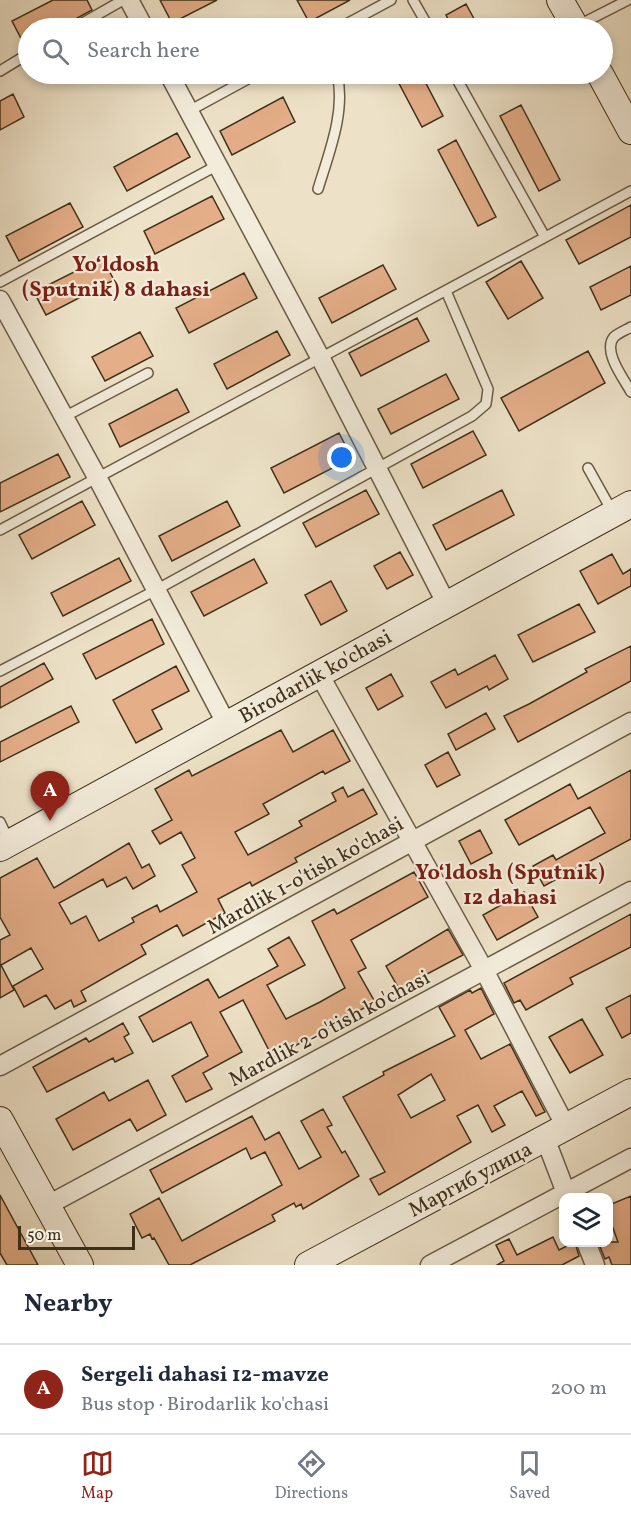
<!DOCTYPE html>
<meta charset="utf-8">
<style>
:root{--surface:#fff;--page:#f6f6f7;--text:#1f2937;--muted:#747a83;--line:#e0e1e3;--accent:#8f2418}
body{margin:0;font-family:Vollkorn,serif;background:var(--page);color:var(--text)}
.controls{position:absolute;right:18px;bottom:18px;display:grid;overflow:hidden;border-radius:12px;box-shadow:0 3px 9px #0003}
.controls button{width:54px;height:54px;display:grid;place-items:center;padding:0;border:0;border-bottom:2px solid var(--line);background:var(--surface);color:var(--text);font:30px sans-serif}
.scale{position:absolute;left:18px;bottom:15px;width:117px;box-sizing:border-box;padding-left:6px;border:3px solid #3e2f19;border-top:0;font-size:16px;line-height:21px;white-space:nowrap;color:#3e2f19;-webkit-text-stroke:4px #f3ecdb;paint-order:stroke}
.you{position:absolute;left:342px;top:458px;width:21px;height:21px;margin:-15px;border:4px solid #fff;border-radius:50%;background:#1a73e8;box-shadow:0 0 0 9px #1a73e833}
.badge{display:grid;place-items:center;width:39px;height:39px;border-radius:50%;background:var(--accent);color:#fff;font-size:20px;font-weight:700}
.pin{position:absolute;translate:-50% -50px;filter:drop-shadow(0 2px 3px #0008)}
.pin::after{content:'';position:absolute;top:32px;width:21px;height:18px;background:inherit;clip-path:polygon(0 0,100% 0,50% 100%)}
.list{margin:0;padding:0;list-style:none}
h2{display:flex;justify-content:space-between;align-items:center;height:78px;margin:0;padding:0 24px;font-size:26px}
h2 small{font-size:20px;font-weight:400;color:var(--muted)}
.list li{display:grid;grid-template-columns:39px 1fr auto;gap:18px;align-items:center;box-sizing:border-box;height:90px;padding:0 24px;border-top:2px solid var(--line)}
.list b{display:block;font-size:22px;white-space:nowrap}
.list p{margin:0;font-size:20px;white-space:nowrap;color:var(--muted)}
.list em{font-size:20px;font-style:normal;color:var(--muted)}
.icon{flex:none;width:33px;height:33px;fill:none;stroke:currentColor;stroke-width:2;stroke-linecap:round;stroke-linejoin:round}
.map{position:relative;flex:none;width:631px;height:1265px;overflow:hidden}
.search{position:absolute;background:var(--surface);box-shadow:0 3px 9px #0003;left:18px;right:18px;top:18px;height:66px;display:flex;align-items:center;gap:15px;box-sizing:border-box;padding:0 21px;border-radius:33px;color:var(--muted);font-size:22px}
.sheet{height:168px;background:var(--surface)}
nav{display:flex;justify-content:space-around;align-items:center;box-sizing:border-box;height:84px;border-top:2px solid var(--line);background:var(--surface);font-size:16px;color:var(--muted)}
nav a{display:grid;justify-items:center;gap:3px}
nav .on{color:var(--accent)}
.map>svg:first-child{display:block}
.building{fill:#e4ae88;stroke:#3e2f19;stroke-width:1.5;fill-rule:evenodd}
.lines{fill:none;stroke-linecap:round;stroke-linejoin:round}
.lane-casing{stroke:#6a5c45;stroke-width:12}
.street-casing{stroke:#6a5c45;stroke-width:21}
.secondary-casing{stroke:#3e2f19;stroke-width:28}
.lane{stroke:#f3ecdb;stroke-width:9}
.street{stroke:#f3ecdb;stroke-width:18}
.secondary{stroke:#f3ecdb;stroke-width:26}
.labels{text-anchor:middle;stroke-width:4.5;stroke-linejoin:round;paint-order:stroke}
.street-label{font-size:21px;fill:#3e2f19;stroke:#f3ecdb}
.neighbourhood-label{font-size:22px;font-weight:bold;fill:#7a1f14;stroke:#f3ecdb}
</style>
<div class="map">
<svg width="631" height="1265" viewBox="0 0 631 1265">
<rect width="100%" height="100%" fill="#ede2c8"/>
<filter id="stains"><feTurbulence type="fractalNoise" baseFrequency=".00333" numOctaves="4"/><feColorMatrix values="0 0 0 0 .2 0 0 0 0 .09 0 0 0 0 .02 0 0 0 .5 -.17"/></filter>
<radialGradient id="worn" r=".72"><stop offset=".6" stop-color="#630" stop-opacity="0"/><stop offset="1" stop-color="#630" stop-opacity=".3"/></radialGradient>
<path class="building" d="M 53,0 L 87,0 L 92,10 L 59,28 L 28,28 L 28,47 L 26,48 L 12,21 Z
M 160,0 L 217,0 L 172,23 Z
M 297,0 L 350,0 L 309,22 Z
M 466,4 L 479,28 L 453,28 L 446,15 Z
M 394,74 L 421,74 L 443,116 L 422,127 Z
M 13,94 L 24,117 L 0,130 L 0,101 Z
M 283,97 L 295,122 L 232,155 L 220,131 Z
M 521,105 L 560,180 L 539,191 L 500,116 Z
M 177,133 L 190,157 L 127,191 L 114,167 Z
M 456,140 L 496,217 L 478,226 L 438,150 Z
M 212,196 L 224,219 L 155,254 L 144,231 Z
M 70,203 L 83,227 L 19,261 L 6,236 Z
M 631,205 L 631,237 L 579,264 L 566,240 Z
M 102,258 L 114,280 L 46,315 L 34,292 Z
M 521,261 L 543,298 L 508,319 L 486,282 Z
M 383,265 L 396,289 L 332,323 L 319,298 Z
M 631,266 L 631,295 L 601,310 L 590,287 Z
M 244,273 L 257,298 L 189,333 L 176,308 Z
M 417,318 L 429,341 L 361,376 L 349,353 Z
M 277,331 L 290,355 L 227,389 L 214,364 Z
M 140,332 L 153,356 L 105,381 L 92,357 Z
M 588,351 L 605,383 L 519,431 L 501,398 Z
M 446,374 L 459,399 L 391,434 L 378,409 Z
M 177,389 L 189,412 L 120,447 L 109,424 Z
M 473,431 L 486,455 L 423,488 L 411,464 Z
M 339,433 L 352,458 L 284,493 L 271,468 Z
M 58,454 L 70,477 L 0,512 L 0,483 Z
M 366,490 L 379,514 L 316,547 L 303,523 Z
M 502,490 L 514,515 L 446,550 L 433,525 Z
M 82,501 L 95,525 L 32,559 L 19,535 Z
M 227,501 L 240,526 L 172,561 L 159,536 Z
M 400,552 L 413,575 L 387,589 L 374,566 Z
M 612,554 L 623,574 L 631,569 L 631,586 L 598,604 L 580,571 Z
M 119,558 L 131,581 L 63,616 L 51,593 Z
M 254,559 L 267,583 L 204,616 L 191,592 Z
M 331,581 L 347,611 L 321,625 L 305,595 Z
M 579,604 L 595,632 L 533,662 L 518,635 Z
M 152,619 L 164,644 L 96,679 L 83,654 Z
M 631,646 L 631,681 L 518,742 L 504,716 L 529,704 L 587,672 L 585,669 Z
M 495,655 L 508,679 L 489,690 L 487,686 L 446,708 L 431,682 L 455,669 L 458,675 Z
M 44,663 L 53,679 L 0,708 L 0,687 Z
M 176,666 L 189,691 L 152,710 L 162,729 L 136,743 L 113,700 Z
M 391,674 L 403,696 L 378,710 L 366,688 Z
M 71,706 L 79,722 L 0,762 L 0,742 Z
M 486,713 L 495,729 L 456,750 L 448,734 Z
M 281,730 L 293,752 L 333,730 L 350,761 L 325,774 L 323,771 L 263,804 L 269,814 L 235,832 L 248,855 L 302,826 L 299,821 L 336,801 L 332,793 L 343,787 L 348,797 L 363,789 L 377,814 L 295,858 L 297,862 L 252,886 L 250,882 L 218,899 L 225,913 L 183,936 L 177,925 L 141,945 L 146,954 L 81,991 L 86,1001 L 74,1007 L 71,1000 L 55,1009 L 46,995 L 24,1007 L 13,986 L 43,969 L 31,948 L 1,965 L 14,990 L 0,998 L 0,940 L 10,935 L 0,917 L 0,878 L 37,858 L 54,888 L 129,843 L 142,868 L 149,864 L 155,876 L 133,889 L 126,877 L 107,887 L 103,879 L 59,903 L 71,924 L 86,916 L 99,941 L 134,922 L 132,918 L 157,905 L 160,912 L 197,892 L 182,865 L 195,858 L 181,832 L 160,844 L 152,831 L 172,820 L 155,789 L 189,770 L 192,776 Z
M 448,752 L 460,775 L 437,787 L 425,765 Z
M 631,770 L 631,839 L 544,886 L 533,866 L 553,855 L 556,860 L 605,833 L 590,807 L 519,845 L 505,820 L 570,784 L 578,799 Z
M 480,830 L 492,853 L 471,864 L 459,841 Z
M 414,872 L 428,897 L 351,940 L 366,968 L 358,972 L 375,1002 L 273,1058 L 243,1000 L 220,1012 L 242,1052 L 203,1073 L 212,1089 L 186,1102 L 172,1076 L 208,1056 L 191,1022 L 153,1042 L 139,1017 L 208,979 L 219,998 L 278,966 L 268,949 L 289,937 L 305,965 L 267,985 L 286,1019 L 320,1002 L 345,988 L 312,921 L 334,909 L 337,914 Z
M 524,892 L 538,917 L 497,940 L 483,915 Z
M 631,914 L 631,947 L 570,978 L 573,984 L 526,1010 L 520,1000 L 514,1003 L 504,983 Z
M 448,929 L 463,955 L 399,989 L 386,966 Z
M 481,988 L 494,1014 L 465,1030 L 481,1059 L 510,1044 L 545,1112 L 536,1116 L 522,1091 L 494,1106 L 505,1125 L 492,1132 L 478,1105 L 457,1116 L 471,1142 L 379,1195 L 370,1179 L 385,1172 L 343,1097 L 384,1075 L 383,1072 L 455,1036 L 439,1007 L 470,990 L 472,993 ZM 431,1074 L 445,1100 L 411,1118 L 398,1095 Z
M 631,995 L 631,1033 L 622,1038 L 606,1008 Z
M 582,1019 L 603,1055 L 570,1073 L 549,1037 Z
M 123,1023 L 129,1034 L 124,1037 L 133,1053 L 115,1062 L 113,1058 L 47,1092 L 33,1067 L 86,1038 L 89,1042 Z
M 148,1080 L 166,1115 L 137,1131 L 130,1119 L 73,1150 L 56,1119 L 104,1092 L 109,1101 Z
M 323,1109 L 332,1125 L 327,1127 L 342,1153 L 345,1151 L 359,1176 L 303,1209 L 301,1204 L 296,1207 L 294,1203 L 272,1215 L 275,1221 L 190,1265 L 169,1265 L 154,1238 L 152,1239 L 150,1234 L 142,1238 L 130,1214 L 159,1198 L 182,1241 L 282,1185 L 265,1152 L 251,1159 L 246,1148 L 162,1193 L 150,1170 L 252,1116 L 265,1140 L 279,1132 L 299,1169 L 321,1157 L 301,1121 Z
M 0,1195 L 38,1265 L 7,1265 L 0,1253 Z
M 631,1196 L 631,1265 L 612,1265 L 609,1257 L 605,1259 L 598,1242 L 618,1242 L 609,1217 L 609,1205 Z
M 553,1237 L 559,1250 L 575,1242 L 579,1256 L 562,1265 L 497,1265 L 504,1261 L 496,1245 L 509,1239 L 517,1255 Z"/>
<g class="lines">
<g class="lane-casing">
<path id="lane" d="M 413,0 L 429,28
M 577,26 L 628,0
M 74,28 L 123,0
M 339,28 L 391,0
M 0,71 L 28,54
M 454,74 L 545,237
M 189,111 L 257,74
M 318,189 C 329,153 346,111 337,74
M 0,282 L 218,165
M 631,327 C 626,330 618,333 614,337 C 602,351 624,379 631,392
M 64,417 L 148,373
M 588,468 L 612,511
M 0,530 L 631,191
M 0,671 L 156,590 L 472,416 L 486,404 L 488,389 L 446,291
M 0,822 L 9,841"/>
</g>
<g class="street-casing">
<path id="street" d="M 129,0 L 144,28
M 169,74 L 321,359 L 446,603
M 0,300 L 98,479 L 227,725
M 319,674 L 484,970 L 566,1127
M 0,1066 L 631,722
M 545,1138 L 568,1198
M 48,1205 L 631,891
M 586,1242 L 595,1265
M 430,1265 L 631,1158"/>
</g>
<g class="secondary-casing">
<path id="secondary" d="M 560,0 L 576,28
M 600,74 L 631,131
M 0,848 L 631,504
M 0,1120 L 80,1265
M 308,1265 L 631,1092"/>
</g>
<use href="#lane" class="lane"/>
<use href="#street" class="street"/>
<use href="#secondary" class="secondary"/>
</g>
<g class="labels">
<g class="street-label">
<text transform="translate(315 676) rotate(-29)" y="7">Birodarlik ko'chasi</text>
<text transform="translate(305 875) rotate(-29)" y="7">Mardlik 1-o'tish ko'chasi</text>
<text transform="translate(329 1028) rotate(-28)" y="7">Mardlik 2-o'tish ko'chasi</text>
<text transform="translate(470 1179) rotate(-28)" y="7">Маргиб улица</text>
</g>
<g class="neighbourhood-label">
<text x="116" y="271">Yo‘ldosh<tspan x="116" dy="25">(Sputnik) 8 dahasi</tspan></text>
<text x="510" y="879">Yo‘ldosh (Sputnik)<tspan x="510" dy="25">12 dahasi</tspan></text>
</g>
</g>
<rect width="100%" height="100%" filter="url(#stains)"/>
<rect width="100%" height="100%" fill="url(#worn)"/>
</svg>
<div class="controls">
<button><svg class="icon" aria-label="layers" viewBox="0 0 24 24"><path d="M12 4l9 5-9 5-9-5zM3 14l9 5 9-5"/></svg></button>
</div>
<div class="scale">50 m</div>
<div class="you"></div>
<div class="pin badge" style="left:50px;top:821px">A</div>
<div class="search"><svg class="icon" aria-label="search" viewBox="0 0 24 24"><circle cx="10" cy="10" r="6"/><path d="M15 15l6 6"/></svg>Search here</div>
</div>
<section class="sheet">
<h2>Nearby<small></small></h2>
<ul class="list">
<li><span class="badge">A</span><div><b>Sergeli dahasi 12-mavze</b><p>Bus stop · Birodarlik ko'chasi</p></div><em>200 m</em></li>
</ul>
</section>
<nav>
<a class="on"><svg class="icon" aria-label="map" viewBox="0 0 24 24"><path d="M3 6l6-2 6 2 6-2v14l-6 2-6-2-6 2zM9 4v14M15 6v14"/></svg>Map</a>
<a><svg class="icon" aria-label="directions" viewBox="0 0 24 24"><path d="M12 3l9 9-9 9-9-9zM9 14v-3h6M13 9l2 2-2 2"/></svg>Directions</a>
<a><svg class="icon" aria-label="saved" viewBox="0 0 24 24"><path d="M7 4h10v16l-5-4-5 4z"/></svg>Saved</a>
</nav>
